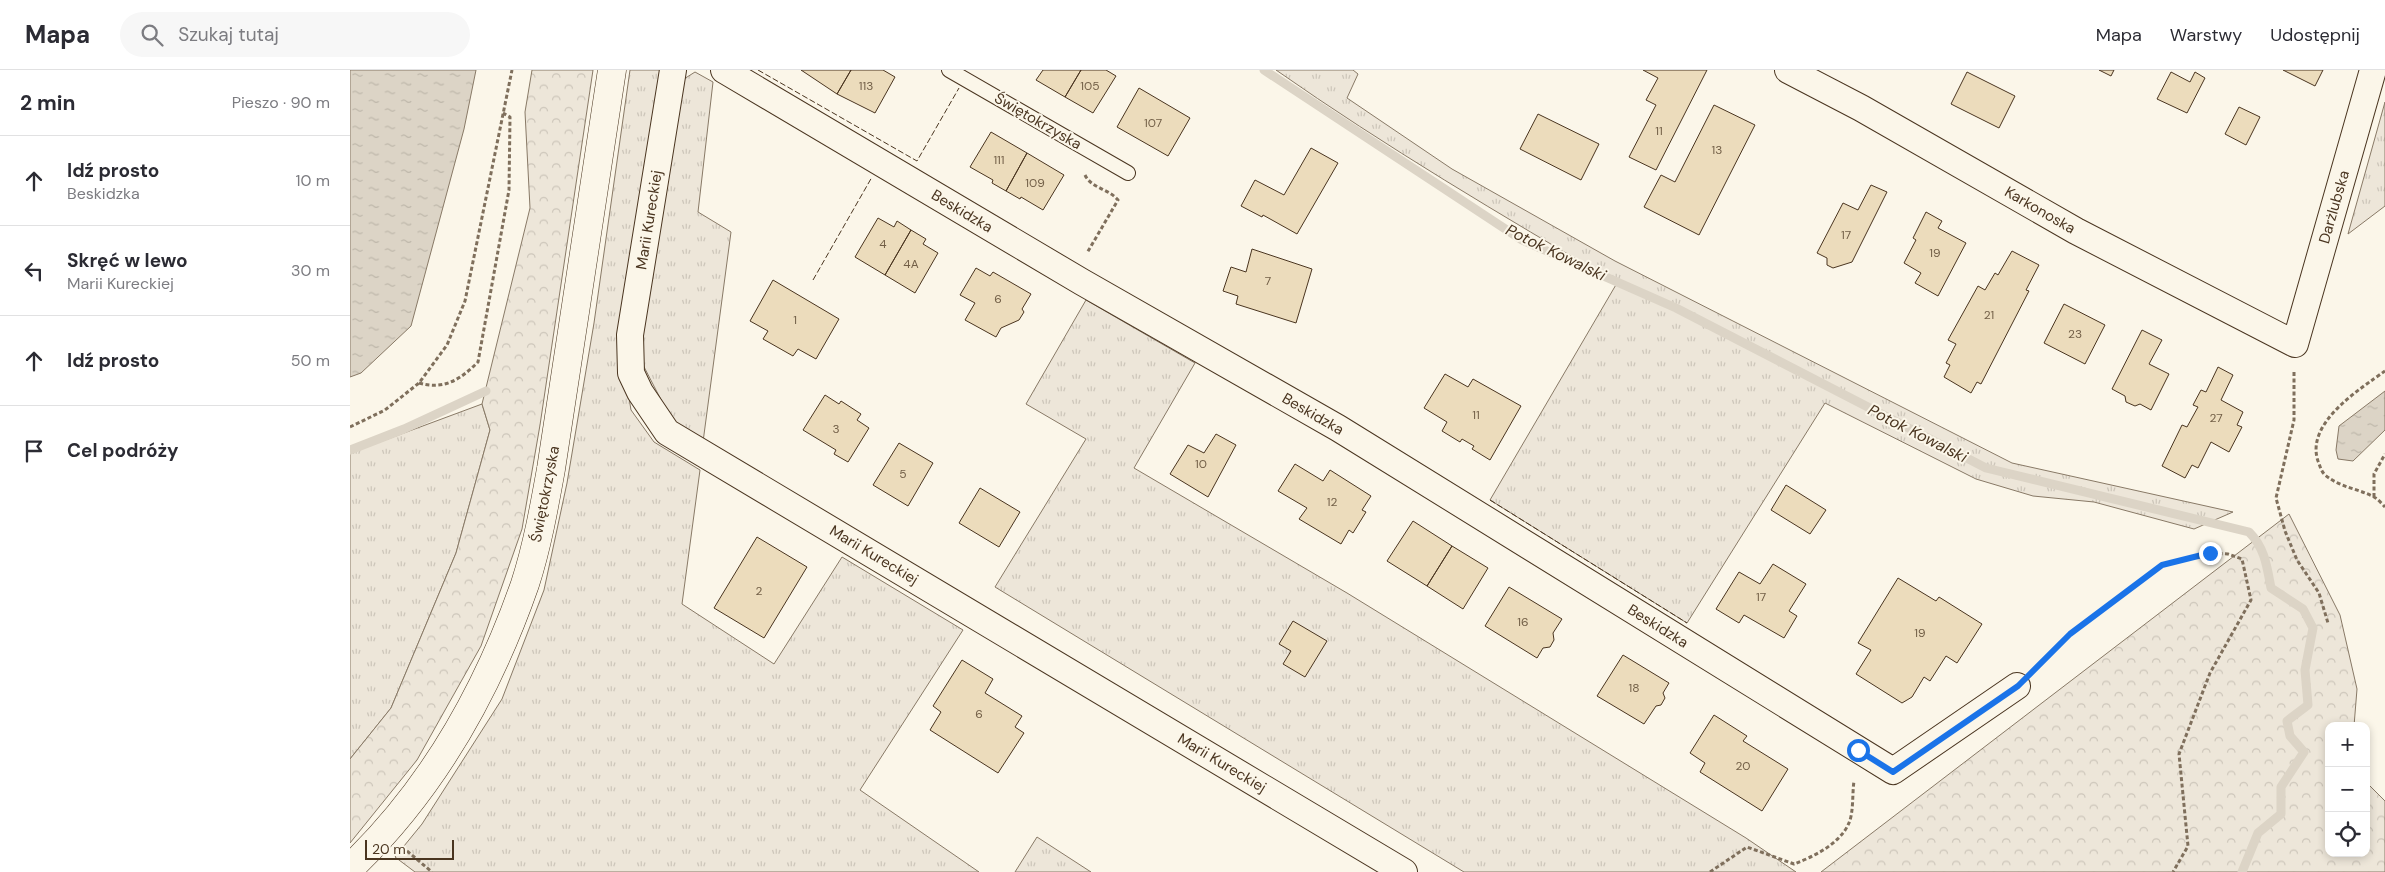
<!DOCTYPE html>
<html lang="pl">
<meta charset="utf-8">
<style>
:root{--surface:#fff;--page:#f7f7f7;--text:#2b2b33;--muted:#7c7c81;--line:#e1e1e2}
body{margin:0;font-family:"DM Sans",sans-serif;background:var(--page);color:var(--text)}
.controls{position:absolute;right:15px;bottom:15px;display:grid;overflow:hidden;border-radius:10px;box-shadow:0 2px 8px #0003}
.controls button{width:45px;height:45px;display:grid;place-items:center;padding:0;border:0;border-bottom:1px solid var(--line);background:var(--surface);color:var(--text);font:25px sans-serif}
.scale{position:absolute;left:15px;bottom:12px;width:89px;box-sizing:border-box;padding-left:5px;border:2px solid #4a3520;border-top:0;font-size:14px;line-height:18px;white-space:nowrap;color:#4a3520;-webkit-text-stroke:4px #fbf6e9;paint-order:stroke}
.stop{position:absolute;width:15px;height:15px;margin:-11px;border:4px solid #1a73e8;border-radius:50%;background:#fff}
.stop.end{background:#1a73e8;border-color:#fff;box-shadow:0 1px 5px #0008}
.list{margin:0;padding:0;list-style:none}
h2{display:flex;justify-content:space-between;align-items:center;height:65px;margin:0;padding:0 20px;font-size:21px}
h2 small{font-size:16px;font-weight:400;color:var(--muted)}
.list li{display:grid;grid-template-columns:32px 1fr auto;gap:15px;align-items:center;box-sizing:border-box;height:90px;padding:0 20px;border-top:1px solid var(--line)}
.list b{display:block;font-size:19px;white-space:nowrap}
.list p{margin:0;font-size:16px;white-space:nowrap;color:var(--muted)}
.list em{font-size:16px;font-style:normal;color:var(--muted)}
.icon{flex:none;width:28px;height:28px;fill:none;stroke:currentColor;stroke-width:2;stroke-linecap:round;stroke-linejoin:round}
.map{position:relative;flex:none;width:2035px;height:802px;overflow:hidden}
header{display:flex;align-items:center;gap:30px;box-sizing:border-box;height:70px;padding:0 25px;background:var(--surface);border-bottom:1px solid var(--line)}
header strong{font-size:24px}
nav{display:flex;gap:28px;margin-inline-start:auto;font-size:18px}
.search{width:350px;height:45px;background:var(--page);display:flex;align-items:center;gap:12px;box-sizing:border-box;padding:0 18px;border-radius:28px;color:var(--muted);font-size:19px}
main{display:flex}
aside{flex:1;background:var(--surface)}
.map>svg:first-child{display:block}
.grass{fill:url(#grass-tufts);stroke:#887966}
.forest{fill:url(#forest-crowns);stroke:#887966}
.water{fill:url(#water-ripples);stroke:#887966}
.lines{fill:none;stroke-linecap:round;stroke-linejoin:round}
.stream{stroke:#dcd4c6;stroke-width:9}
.building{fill:#ecdcbc;stroke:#4a3520}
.lane-casing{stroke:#4a3520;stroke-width:16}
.street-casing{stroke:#4a3520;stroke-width:28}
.secondary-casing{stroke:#4a3520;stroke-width:29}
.path{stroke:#7f6f5c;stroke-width:3;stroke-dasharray:4 2.5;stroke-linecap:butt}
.lane{stroke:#fbf6e9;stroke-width:14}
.street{stroke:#fbf6e9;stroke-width:26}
.secondary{stroke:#fbf6e9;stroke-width:28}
.fence{stroke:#4a3520;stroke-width:1;stroke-dasharray:6 2.5;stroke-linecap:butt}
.route{stroke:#1a73e8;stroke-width:6}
.labels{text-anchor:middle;stroke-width:4;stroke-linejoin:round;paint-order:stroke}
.number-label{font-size:12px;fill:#725f47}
.street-label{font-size:15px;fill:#4a3520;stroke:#fbf6e9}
.water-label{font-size:16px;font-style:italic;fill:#4a3520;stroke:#fbf6e9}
</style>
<header>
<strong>Mapa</strong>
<div class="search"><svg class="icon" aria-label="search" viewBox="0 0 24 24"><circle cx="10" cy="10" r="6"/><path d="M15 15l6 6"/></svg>Szukaj tutaj</div>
<nav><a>Mapa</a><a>Warstwy</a><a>Udostępnij</a></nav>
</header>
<main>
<aside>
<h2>2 min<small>Pieszo · 90 m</small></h2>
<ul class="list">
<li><svg class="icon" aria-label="ahead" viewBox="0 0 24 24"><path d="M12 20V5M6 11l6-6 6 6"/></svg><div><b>Idź prosto</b><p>Beskidzka</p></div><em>10 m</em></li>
<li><svg class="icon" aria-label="left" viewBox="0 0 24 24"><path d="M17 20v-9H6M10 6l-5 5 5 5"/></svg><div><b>Skręć w lewo</b><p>Marii Kureckiej</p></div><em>30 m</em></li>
<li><svg class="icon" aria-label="ahead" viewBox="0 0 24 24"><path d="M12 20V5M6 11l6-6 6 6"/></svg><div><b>Idź prosto</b></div><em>50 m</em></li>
<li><svg class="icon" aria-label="arrive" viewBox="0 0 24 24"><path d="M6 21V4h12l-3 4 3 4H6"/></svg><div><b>Cel podróży</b></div></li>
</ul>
</aside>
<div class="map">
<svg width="2035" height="802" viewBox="0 0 2035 802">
<defs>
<pattern id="grass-tufts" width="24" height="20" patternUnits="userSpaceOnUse" patternTransform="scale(1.25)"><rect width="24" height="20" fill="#ede6d9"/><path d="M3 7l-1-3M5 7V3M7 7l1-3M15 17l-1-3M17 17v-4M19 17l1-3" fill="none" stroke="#cdc6ba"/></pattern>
<pattern id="forest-crowns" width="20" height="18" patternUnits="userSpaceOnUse" patternTransform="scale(1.25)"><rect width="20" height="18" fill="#ede6d9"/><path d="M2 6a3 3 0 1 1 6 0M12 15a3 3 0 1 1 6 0" fill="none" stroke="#cdc6ba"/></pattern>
<pattern id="water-ripples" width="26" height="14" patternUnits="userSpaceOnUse" patternTransform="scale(1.25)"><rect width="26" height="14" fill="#dcd4c6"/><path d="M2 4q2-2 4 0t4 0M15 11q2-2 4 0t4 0" fill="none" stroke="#beb7aa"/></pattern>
</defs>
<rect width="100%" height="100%" fill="#fbf6e9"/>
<path class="grass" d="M 280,0 L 312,0 L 272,286 L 281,340 L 304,372 L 350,400 L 332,534 L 424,594 L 492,487 L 613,560 L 510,720 L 629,802 L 65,802 L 45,787 L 72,754 L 152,629 L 194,520 L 217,413 L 244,253 Z
M 926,0 L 1003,0 L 1008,4 L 997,28 L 1102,99 L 1265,191 L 1662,393 L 1883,442 L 1844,459 L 1744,432 L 1683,426 L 1626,409 L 1475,333 L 1337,553 L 1140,430 L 1267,213 C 1151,145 1036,77 926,0 Z
M 345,2 L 363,12 L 348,142 L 381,162 L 353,372 L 322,351 L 291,291 L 292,255 L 326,14 Z
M 2035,32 L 2035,136 L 1998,164 Z
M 736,230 L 845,293 L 784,398 L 997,523 L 1396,768 L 1446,802 L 1114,802 L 645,517 L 736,369 L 676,334 Z
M 132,334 L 140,360 L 106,483 L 41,638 L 0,689 L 0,383 Z
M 687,767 L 741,802 L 665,802 Z"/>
<path class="forest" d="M 182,0 L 243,0 L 190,355 L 172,459 L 131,576 L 67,690 L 0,773 L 0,689 L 41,638 L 106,483 L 140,360 L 132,334 L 180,138 L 175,42 Z
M 1939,444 L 1990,545 L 2007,619 L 2004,656 L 1979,656 L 1979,783 L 2016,783 L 2016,712 L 2035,731 L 2035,802 L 1471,802 Z"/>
<path class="water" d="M 0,0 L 126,0 L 114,59 L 61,256 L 11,303 L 0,307 Z
M 2035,321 L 2035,360 L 2003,391 L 1988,389 L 1986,380 L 1989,356 Z"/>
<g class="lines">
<path class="stream" d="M 914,0 L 1172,170 L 1326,238 L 1636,398 L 1899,462 C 1915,478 1917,497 1921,518 L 1953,539 L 1963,558 L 1955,600 L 1958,635 L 1937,651 L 1940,666 L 1954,682 L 1931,717 L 1931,744 L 1908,763 L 1892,802
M 0,380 L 54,359 L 136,321"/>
</g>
<path class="building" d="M 451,0 L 501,0 L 487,24 Z
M 501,0 L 533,0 L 545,7 L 525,43 L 487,24 Z
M 693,0 L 731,0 L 715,27 L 686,10 Z
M 731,0 L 756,0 L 766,6 L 743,43 L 715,27 Z
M 1293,0 L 1357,0 L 1306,100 L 1279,87 L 1306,35 L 1296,30 L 1308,8 Z
M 1749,0 L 1764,0 L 1761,6 Z
M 1933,0 L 1973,0 L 1965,16 Z
M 1617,2 L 1665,26 L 1649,58 L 1601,34 Z
M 1821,2 L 1840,12 L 1845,2 L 1855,8 L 1837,43 L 1807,29 Z
M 789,18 L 840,48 L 818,86 L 767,57 Z
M 1364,35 L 1405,55 L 1349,165 L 1294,137 L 1311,105 L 1325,112 Z
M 1889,37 L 1910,47 L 1896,75 L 1875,64 Z
M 1188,44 L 1249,74 L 1231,110 L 1170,79 Z
M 641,62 L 677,83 L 656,121 L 642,113 L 643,110 L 620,97 Z
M 961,78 L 988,93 L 947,164 L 913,145 L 912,147 L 891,136 L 905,110 L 934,125 Z
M 677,83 L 714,105 L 693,140 L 671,127 L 670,129 L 656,121 Z
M 1521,115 L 1537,122 L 1502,192 L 1483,198 L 1477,195 L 1477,188 L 1467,183 L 1493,133 L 1508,140 Z
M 1576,142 L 1592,151 L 1588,158 L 1616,173 L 1588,226 L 1565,213 L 1571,203 L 1554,193 L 1566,170 L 1563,168 Z
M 528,148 L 544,157 L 547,151 L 561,160 L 535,205 L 505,187 Z
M 561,160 L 576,169 L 573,174 L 588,183 L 565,223 L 535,205 Z
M 902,179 L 962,199 L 946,253 L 886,234 L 888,226 L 873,221 L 881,197 L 896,202 Z
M 1662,181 L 1689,195 L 1676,220 L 1679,221 L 1631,314 L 1627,312 L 1621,323 L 1594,307 L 1600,295 L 1596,293 L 1606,274 L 1598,270 L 1628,216 L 1635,220 L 1645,203 L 1648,205 Z
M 626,198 L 640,206 L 643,202 L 681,224 L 672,239 L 674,242 L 669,250 L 651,258 L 646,267 L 615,250 L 625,233 L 610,225 Z
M 423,210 L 489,249 L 466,289 L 448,279 L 443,286 L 413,269 L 418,261 L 400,251 Z
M 1714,234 L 1755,255 L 1735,294 L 1694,273 Z
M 1792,260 L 1812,270 L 1799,294 L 1819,304 L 1801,340 L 1790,334 L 1785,336 L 1776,332 L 1775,326 L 1762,319 Z
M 1868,297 L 1883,305 L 1871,330 L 1893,342 L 1887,355 L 1892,357 L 1879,382 L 1861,372 L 1848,398 L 1842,395 L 1835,408 L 1812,396 L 1832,355 L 1837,357 L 1848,337 L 1843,335 L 1851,320 L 1856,322 Z
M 1095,304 L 1118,317 L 1123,309 L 1171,336 L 1140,390 L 1122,379 L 1124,376 L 1112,369 L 1110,372 L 1092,361 L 1097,352 L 1074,338 Z
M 475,325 L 489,334 L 491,331 L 511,344 L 507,350 L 519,358 L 498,392 L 484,384 L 486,380 L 453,360 Z
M 866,364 L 886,375 L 858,427 L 820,404 L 838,375 L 854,383 Z
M 549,373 L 583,393 L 558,436 L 523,415 Z
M 945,394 L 973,411 L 980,400 L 1021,426 L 1012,440 L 1016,442 L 1003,463 L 999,460 L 991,474 L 949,449 L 957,438 L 928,421 Z
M 1436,415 L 1476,440 L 1460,464 L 1421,440 Z
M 630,418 L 670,442 L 649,477 L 609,453 Z
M 1063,451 L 1102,476 L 1077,516 L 1037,491 Z
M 407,467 L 457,497 L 414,568 L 364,538 Z
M 1102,476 L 1138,498 L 1113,539 L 1077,516 Z
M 1423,494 L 1456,514 L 1439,541 L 1447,546 L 1434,568 L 1394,545 L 1389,553 L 1366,539 L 1389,502 L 1410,514 Z
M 1548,508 L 1586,531 L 1589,527 L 1632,554 L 1607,593 L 1596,586 L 1580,611 L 1574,607 L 1562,627 L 1552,633 L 1506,604 L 1521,580 L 1508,573 Z
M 1159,517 L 1212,549 L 1203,563 L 1204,570 L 1200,577 L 1193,578 L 1187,588 L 1135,556 Z
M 943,551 L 977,571 L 955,607 L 933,594 L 941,581 L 929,574 Z
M 1273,585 L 1319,613 L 1313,623 L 1315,628 L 1311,635 L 1306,636 L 1294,654 L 1247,626 Z
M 612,590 L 643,609 L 635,623 L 672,646 L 665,657 L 674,663 L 648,703 L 580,660 L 591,642 L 583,636 Z
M 1364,645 L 1397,666 L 1393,671 L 1438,699 L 1412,741 L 1350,702 L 1355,693 L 1340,683 Z"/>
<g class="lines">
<g class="lane-casing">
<path id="lane" d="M 599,0 L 778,103"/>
</g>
<g class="street-casing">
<path id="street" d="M 323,0 L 280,265 L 281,303 L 290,322 L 317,362 L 1054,802
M 374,0 L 732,212 L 988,358 L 1543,701 L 1667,616
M 1438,0 L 1511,38 L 1726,161 L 1945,274 L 2023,0"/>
</g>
<g class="secondary-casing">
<path id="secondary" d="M 0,798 C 81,721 138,620 175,514 C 187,477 194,438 201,399 L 262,0"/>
</g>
<path class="path" d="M 735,105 C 741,118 759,119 768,130 L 737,183
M 2035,301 C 2010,319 1955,353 1968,391 C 1970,396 1971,401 1975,405 C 1991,418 2007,418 2024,427 C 2028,429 2032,434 2035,437
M 1944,302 L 1944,350 L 1926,428 L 1935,461 L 1947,490 L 1969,523 L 1978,553
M 69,313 C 94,320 110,310 128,292 L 159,120 L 160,47 L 153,43
M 0,357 L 35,340 L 69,313 L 97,275 L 115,231 L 162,0
M 2024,427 L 2024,404 L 2035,384
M 1686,598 L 1721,564 L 1812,495 L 1859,483 L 1878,484 L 1892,489 L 1901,530 L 1860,603 L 1829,684 L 1838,776 L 1823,802
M 57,781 L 82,802
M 1360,802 L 1397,777 L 1444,794 C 1463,787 1489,774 1498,755 C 1504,744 1502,724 1504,711"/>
<use href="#lane" class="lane"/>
<use href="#street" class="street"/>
<use href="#secondary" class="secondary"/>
<path class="fence" d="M 408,0 L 567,91 L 609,18
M 463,210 L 522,107
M 1140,430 L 1337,553"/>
</g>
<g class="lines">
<path class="route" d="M 1508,680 L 1543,702 L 1668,616 L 1720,564 L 1812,495 L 1860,483"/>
</g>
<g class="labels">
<g class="number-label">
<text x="516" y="20">113</text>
<text x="740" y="20">105</text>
<text x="803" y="57">107</text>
<text x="1309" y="65">11</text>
<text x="1367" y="84">13</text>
<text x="649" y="94">111</text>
<text x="685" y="117">109</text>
<text x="1496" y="169">17</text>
<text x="533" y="178">4</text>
<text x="1585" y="187">19</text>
<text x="561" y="198">4A</text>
<text x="918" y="215">7</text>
<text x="648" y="233">6</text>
<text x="1639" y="249">21</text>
<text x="445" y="254">1</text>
<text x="1725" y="268">23</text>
<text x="1126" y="349">11</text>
<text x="1866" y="352">27</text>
<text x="486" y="363">3</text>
<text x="851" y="398">10</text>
<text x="553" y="408">5</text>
<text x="982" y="436">12</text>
<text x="409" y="525">2</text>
<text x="1411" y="531">17</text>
<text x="1173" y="556">16</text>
<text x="1570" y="567">19</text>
<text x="1284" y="622">18</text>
<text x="629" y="648">6</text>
<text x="1393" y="700">20</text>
</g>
<g class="street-label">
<text transform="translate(688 51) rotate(30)" y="5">Świętokrzyska</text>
<text transform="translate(1984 137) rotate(-74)" y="5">Darżlubska</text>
<text transform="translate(1690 140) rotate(30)" y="5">Karkonoska</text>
<text transform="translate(612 141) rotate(31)" y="5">Beskidzka</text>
<text transform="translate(299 150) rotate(-81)" y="5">Marii Kureckiej</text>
<text transform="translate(963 344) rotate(30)" y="5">Beskidzka</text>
<text transform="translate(195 424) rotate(-79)" y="5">Świętokrzyska</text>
<text transform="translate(524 485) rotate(31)" y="5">Marii Kureckiej</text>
<text transform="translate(1308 556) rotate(32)" y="5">Beskidzka</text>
<text transform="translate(872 693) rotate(31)" y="5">Marii Kureckiej</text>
</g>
<g class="water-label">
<text transform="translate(1206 182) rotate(26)" y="6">Potok Kowalski</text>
<text transform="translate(1568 363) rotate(27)" y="6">Potok Kowalski</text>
</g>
</g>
</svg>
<div class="controls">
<button>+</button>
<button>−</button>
<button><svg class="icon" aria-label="locate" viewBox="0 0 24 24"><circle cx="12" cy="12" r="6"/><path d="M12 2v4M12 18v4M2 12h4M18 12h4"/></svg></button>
</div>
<div class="scale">20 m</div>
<div class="stop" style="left:1508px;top:680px"></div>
<div class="stop end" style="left:1860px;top:483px"></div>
</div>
</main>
